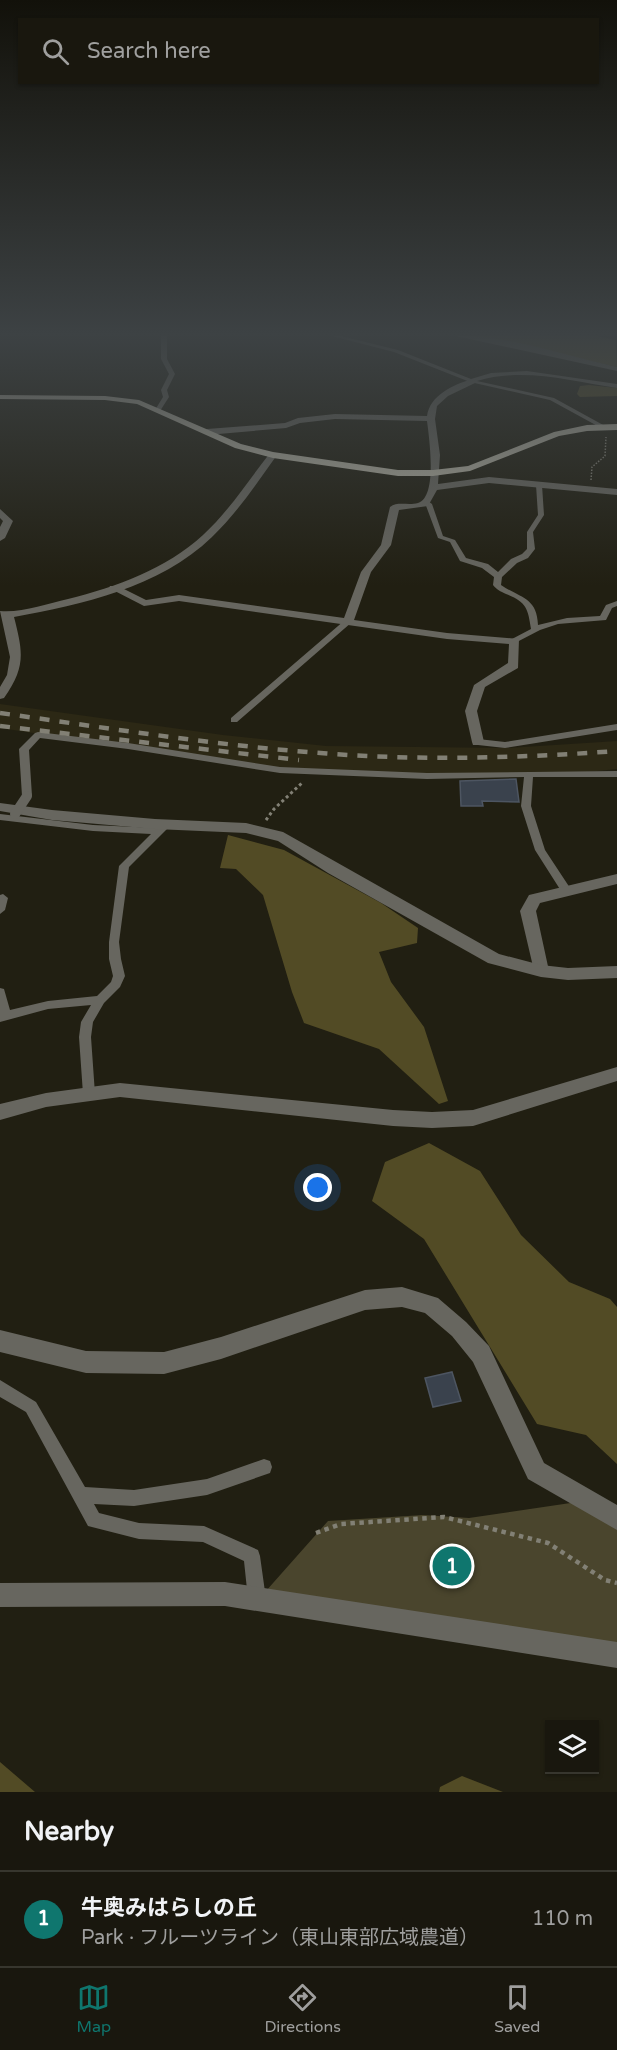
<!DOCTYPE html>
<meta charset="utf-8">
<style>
:root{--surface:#19170e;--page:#222017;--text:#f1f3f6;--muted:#9f9f9e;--line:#37362e;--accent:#0f766e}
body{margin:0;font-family:"Varela Round","Noto Sans JP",sans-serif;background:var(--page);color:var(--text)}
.controls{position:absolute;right:18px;bottom:18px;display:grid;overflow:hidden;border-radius:0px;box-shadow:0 2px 4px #0004}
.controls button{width:54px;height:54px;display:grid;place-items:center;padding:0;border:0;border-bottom:2px solid var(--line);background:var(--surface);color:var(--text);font:30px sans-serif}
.you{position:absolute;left:318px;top:1188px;width:21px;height:21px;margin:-15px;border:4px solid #fff;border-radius:50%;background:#1a73e8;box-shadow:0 0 0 9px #1a73e833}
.badge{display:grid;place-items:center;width:39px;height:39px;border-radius:50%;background:var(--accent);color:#fff;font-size:20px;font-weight:700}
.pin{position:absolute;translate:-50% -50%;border:3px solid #fff;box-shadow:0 2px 6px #0006}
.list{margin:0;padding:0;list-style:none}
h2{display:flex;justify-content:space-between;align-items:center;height:78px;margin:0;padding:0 24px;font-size:26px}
h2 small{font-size:20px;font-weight:400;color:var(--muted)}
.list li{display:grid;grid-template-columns:39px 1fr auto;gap:18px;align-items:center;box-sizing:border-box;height:96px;padding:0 24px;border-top:2px solid var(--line)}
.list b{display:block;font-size:22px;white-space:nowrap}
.list p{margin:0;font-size:20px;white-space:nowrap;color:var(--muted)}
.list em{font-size:20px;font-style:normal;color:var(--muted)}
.icon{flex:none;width:33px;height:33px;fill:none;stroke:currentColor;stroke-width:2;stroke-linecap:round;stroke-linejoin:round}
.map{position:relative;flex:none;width:617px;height:1792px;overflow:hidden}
.search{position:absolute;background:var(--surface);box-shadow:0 2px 4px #0004;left:18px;right:18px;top:18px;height:66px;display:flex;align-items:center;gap:15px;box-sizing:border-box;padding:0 21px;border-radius:0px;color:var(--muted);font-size:22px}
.sheet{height:174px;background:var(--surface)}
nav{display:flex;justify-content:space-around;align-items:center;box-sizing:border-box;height:84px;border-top:2px solid var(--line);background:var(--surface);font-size:16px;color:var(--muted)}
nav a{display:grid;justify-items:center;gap:3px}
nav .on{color:var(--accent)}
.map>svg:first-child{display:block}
.built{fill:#2c2815}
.green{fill:#4a452d}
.forest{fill:#524b25}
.water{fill:#625b35}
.building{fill:#3a424d;stroke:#4d5561;stroke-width:1.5}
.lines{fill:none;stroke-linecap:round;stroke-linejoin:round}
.path-far2{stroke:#828075;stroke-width:1.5;stroke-dasharray:1.5 1.5;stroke-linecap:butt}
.path-far1{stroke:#828075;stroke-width:3;stroke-dasharray:3 3;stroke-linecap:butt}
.path{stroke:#828075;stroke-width:4.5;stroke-dasharray:4.5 4.5;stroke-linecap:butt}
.service{fill:#67665f;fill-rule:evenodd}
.minor{fill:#67665f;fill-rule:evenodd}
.tertiary{fill:#67665f;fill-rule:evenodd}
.primary{fill:#b0aea0;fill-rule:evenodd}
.rail{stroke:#828075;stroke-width:4.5;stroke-dasharray:10 10;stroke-linecap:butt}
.service-bridge{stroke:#67665f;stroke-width:10}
</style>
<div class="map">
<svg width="617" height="1792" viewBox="0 0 617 1792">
<rect width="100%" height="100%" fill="#211f12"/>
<path class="built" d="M 0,704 L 223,735 L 326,746 L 507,748 L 617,741 L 617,769 L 559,775 L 427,776 L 280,770 L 0,728 Z"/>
<path class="green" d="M 584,1501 L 617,1518 L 617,1655 L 258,1600 L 328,1521 L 423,1515 L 469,1518 Z"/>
<path class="forest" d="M 589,385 L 617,388 L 617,396 L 580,397 L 577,394 L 580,386 Z
M 228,835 L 284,850 L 381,903 L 418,928 L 417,943 L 379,952 L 391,982 L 424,1027 L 448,1101 L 439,1104 L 379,1049 L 304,1023 L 292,992 L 263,895 L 236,869 L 220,868 Z
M 429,1143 L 480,1171 L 521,1235 L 569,1282 L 610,1299 L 617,1307 L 617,1464 L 586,1435 L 537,1424 L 424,1239 L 372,1201 L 385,1162 Z
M 0,1762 L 35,1792 L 0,1792 Z
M 462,1776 L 503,1792 L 439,1792 L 440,1787 Z"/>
<path class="water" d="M 471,335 L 592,335 L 616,340 L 617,367 Z"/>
<path class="building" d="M 516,779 L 519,802 L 482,801 L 483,806 L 461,806 L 460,781 Z
M 452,1372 L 461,1401 L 433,1407 L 425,1378 Z"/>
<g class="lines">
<path class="path-far2" d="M 591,480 L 592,467 L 605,456 L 606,437"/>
<path class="path-far1" d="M 266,820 L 274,809 L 303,782"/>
<path class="path" d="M 316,1533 L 341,1524 L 444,1517 L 548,1543 L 605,1580 L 617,1583"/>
<path class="service" d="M 161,335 L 167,335 L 167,359 L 175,374 L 167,390 L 169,397 L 160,411 L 158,412 L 155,410 L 163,397 L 161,390 L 169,374 L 161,359 Z
M 328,335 L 337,335 L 398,350 L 471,379 L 491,373 L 527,371 L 617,384 L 617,388 C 570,381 524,367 477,381 L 554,398 L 605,426 L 605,428 L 603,429 L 550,400 L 470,382 L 394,352 Z
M 539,483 L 542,485 L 544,515 L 533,532 L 535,549 L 528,558 L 517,563 L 502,577 L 501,585 C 520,598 537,597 538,625 L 567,618 L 600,616 L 606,605 L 617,601 L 617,606 L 612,608 L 606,620 L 558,624 L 540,630 L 515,643 L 511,641 L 512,639 L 531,629 C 528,608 526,602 506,594 C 500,591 497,590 493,585 L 494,577 L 482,568 L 460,561 L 450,542 L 438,538 L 425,503 L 428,501 L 432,504 L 443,536 L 455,540 L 466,558 L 488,564 L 498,572 L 511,559 L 522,554 L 527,549 L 527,532 L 538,515 L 536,485 Z
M 345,620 L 351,620 L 352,622 L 237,722 L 231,722 L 231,718 Z
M 617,724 L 617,730 L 505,748 L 478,745 L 473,742 L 478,739 L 505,742 Z
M 38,732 L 128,743 L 280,767 L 427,773 L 617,771 L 617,777 L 533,777 L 531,806 L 545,850 L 572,891 L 567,895 L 563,894 L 535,850 L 521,806 L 524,777 L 427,779 L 280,773 L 128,749 L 40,738 L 29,750 L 32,796 L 27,799 L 22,796 L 19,749 L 35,733 Z
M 0,814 L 93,825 L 157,828 L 166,822 L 171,825 L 129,867 L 119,942 L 121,959 L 125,976 L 120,987 L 104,1003 L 93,1022 L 91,1037 L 95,1094 L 93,1098 L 89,1099 L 85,1098 L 83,1094 L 79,1037 L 81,1022 L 91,1005 L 48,1009 L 0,1022 L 0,988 L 4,989 L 10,1010 L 48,1001 L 97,996 L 111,982 L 113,976 L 109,959 L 109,942 L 119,866 L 151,834 L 93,831 L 0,820 Z
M 3,894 L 8,898 L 5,910 L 0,914 L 0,895 Z
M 0,1380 L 36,1402 L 85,1487 L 134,1490 L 207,1479 L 264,1459 L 270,1461 L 272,1467 L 270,1473 L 207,1495 L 134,1506 L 94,1504 L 99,1513 L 139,1523 L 204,1526 L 258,1550 L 260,1556 L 266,1599 L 263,1605 L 257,1608 L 251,1605 L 248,1599 L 244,1561 L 203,1542 L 139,1539 L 88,1526 L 26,1412 L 0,1397 Z"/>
<path class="minor" d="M 451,335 C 507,335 563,355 617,367 L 617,371 Z
M 472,379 L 476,381 L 475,383 L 448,396 L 437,406 L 435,419 L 440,455 L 438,484 L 489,477 L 617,489 L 617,495 L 489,483 L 437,490 L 428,506 L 399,510 L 391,545 L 371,572 L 354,620 L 447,633 L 519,639 L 518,668 L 485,687 L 477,711 L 484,742 L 483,745 L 473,745 L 472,742 L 465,711 L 474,685 L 508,663 L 509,644 L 447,639 L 179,601 L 144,606 L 109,588 L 110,586 L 118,586 L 146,600 L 179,595 L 344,618 L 361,572 L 381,545 L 390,507 C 398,501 408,506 418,503 C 438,497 429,437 427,421 L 335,419 L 300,423 L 286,428 L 207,435 L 203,432 L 207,429 L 285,423 L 298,418 L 335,414 L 427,416 C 430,395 453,385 472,379 Z
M 0,509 L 13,521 L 5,538 L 0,541 L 0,527 L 3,521 L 0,518 Z
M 617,874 L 617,884 L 540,903 L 536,911 L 549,971 L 547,975 L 535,975 L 520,911 L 529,895 Z"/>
<path class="tertiary" d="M 270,453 L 277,455 C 257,483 237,513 212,537 C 159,588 83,604 14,617 C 23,652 26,667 4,698 L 0,699 L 0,687 L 7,675 L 10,657 L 0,611 C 21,613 47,604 68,599 C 116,587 166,569 203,535 C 229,511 248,481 270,453 Z
M 0,803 L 52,810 L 155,819 L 246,823 L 283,832 L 499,954 L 541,965 L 568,968 L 617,966 L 617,978 L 568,980 L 541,977 L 488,963 L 328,873 L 278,841 L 246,833 L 155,829 L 52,820 L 0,811 Z
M 617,1067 L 617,1081 L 473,1126 L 432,1128 L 393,1126 L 120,1097 L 46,1107 L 0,1120 L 0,1104 L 46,1093 L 120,1083 L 393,1110 L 432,1112 L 473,1110 Z
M 402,1287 L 438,1298 L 466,1322 L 489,1346 L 544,1463 L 617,1505 L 617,1530 L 528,1479 L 473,1362 L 452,1336 L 425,1313 L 402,1307 L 365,1310 L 221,1359 L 164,1374 L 86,1373 L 0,1352 L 0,1330 L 86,1351 L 164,1352 L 221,1337 L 365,1290 Z
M 225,1582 L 617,1642 L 617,1668 L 225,1606 L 0,1607 L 0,1583 Z"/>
<path class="primary" d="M 0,395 L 105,396 L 139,400 L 241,444 L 273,452 L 398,470 L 433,470 L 468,466 L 554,432 L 587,425 L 617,424 L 617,430 L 587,431 L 559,436 L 470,471 L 433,476 L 398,476 L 273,458 L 235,448 L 137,404 L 105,400 L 0,399 Z"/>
<path class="rail" d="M 0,713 C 122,730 244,750 367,756 C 450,760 534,757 617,751
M 0,726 L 299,760"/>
<path class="service-bridge" d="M 15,814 L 27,796"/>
</g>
<linearGradient id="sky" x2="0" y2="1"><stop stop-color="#12110a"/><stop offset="0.57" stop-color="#3d4244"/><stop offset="1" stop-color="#3d4244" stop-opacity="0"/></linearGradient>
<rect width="617" height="586" fill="url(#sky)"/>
</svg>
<div class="controls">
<button><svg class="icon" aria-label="layers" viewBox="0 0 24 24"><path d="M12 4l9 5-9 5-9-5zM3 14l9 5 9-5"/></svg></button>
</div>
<div class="you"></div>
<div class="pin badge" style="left:452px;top:1566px">1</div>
<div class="search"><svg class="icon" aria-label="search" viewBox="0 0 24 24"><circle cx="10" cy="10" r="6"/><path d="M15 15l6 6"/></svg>Search here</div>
</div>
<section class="sheet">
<h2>Nearby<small></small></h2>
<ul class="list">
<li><span class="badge">1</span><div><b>牛奥みはらしの丘</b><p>Park · フルーツライン（東山東部広域農道）</p></div><em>110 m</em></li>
</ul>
</section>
<nav>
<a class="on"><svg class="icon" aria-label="map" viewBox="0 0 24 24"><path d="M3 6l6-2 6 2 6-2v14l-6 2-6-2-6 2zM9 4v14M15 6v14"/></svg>Map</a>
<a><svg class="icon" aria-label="directions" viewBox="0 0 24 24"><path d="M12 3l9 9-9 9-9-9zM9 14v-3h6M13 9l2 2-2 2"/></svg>Directions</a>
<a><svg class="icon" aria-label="saved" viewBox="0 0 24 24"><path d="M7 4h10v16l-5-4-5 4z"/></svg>Saved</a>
</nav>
